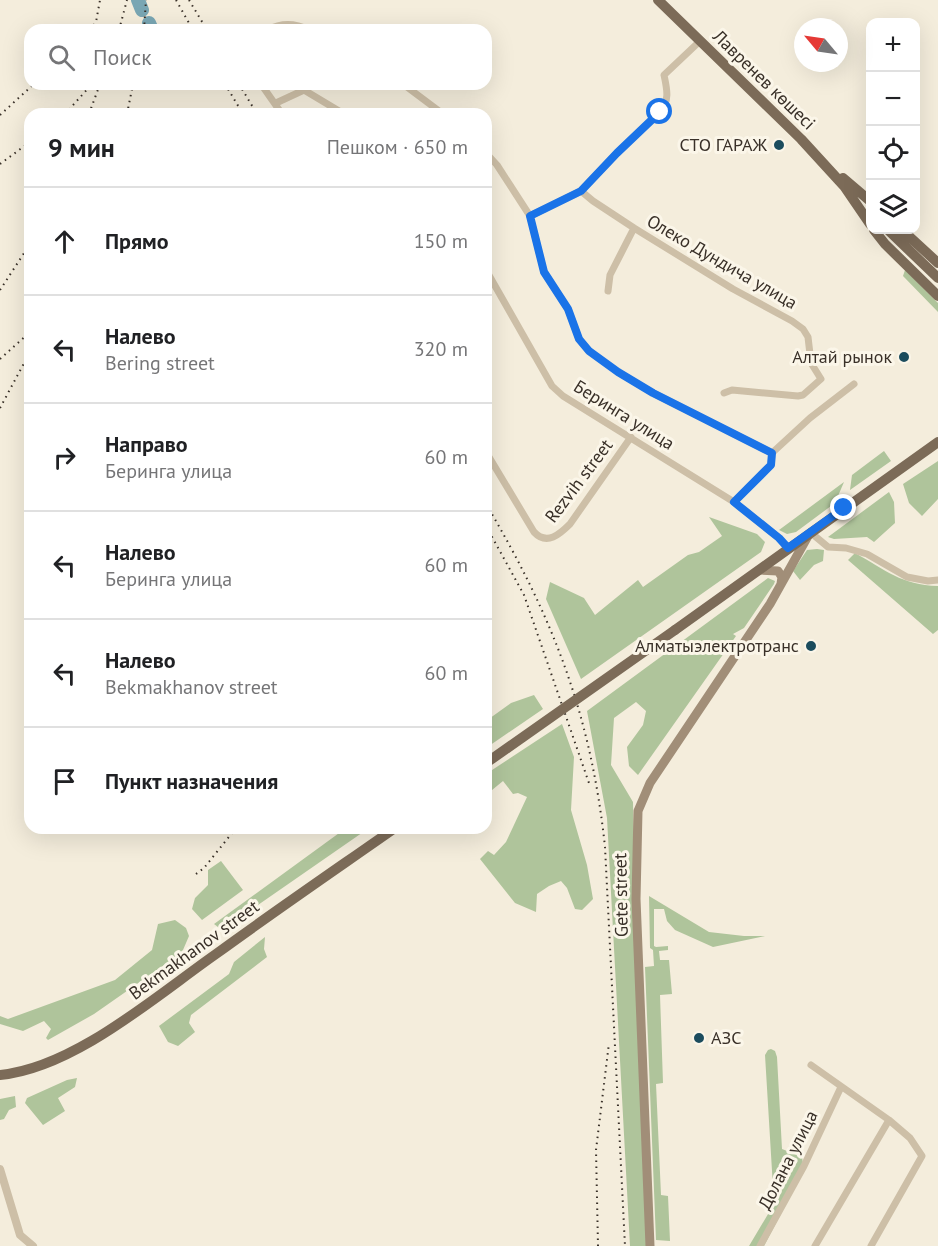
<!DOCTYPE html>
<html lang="ru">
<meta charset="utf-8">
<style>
:root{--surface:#fff;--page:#f6f6f6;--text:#202124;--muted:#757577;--line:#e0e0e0}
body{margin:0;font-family:"PT Sans",sans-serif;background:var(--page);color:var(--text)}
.controls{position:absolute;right:18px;top:18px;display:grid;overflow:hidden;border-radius:12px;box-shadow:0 6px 24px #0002}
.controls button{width:54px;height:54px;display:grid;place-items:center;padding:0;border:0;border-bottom:2px solid var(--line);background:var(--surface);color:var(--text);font:30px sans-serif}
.compass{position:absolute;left:794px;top:18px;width:54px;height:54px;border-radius:50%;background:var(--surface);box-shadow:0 6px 24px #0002;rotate:299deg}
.stop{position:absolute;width:18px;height:18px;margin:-14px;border:4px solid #1a73e8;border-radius:50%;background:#fff}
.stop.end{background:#1a73e8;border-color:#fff;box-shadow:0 2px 6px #0008}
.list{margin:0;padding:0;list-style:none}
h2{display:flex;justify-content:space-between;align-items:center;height:78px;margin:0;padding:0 24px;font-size:26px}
h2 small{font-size:20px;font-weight:400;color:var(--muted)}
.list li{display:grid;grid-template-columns:39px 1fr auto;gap:18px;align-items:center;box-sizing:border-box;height:108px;padding:0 24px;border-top:2px solid var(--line)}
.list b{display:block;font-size:22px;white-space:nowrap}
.list p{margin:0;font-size:20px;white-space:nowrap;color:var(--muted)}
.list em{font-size:20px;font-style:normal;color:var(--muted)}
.icon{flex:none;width:33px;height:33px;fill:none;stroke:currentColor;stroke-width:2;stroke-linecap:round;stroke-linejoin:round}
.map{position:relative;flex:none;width:938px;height:1246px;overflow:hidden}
.search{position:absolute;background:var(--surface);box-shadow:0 6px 24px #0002;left:24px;top:24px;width:468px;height:66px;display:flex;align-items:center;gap:15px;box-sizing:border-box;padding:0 21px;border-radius:18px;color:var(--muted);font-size:22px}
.panel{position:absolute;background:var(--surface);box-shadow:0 6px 24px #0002;left:24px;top:108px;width:468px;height:726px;border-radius:18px}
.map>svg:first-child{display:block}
.green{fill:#afc49b}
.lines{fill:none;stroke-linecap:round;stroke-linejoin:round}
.river{stroke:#79a6b3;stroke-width:14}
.minor{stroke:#cdbfa7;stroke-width:7}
.tertiary{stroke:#cdbfa7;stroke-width:8}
.secondary{stroke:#a18e78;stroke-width:9}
.primary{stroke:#7c6b58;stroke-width:10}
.rail{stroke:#393028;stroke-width:2;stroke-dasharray:1.5 4.5;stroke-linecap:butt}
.primary-bridge{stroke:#7c6b58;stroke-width:10}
.route{stroke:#1a73e8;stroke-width:8}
.poi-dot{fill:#1b4c5d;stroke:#fbf6e9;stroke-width:2}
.labels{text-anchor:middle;stroke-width:6;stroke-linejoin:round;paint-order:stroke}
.street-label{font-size:18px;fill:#393028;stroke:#fbf6e9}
.poi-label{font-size:18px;fill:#393028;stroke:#fbf6e9;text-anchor:end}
</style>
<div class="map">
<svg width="938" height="1246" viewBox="0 0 938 1246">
<rect width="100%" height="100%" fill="#f4eddc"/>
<path class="green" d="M 905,270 L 938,303 L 938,312 L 903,276 Z
M 884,451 L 891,461 L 850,490 L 852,475 Z
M 938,461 L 938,499 L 922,516 L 909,503 L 903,484 Z
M 844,482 L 835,503 L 796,532 L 787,534 L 779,530 Z
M 889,492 L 894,502 L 895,523 L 874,542 L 867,537 L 834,539 L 828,537 Z
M 709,517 L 757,534 L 765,542 L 761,552 L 581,679 L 546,599 L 550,582 L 584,598 L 595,615 L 638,580 L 643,587 L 688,555 L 699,552 L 722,536 Z
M 817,549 L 824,550 L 823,561 L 814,565 L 800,580 L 793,571 L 807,550 Z
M 855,553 C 886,570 901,585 938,586 L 938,630 L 933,634 L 848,560 Z
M 768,578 L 775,581 L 774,584 L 744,628 L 733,634 L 736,636 L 638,775 L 629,766 L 627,747 L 643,725 L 646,711 L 636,702 L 614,718 L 611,765 L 633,802 L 637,990 L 647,1246 L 630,1246 L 607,818 L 587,711 Z
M 534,695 L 543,709 L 486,748 L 486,721 L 511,703 Z
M 562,724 L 574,757 L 571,810 L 587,865 L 593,899 L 582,910 L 575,909 L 567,888 L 561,881 L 549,886 L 537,894 L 536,912 L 515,903 L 480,859 L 488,851 L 494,855 L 506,842 L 527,797 L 518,793 L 513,794 L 503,781 L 486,795 L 486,774 Z
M 346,828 L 369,828 L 222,930 L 214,924 Z
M 221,861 L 243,890 L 202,920 L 192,909 L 195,898 L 208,885 L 208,870 Z
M 649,896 L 709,932 L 744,936 L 765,936 L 713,947 L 675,930 L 667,921 L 664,909 L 654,909 L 654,946 L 656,947 L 668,946 L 668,950 L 659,951 L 660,960 L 669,960 L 672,994 L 660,995 L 663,1083 L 656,1084 L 661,1195 L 668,1196 L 670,1241 L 656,1240 L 645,967 L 654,966 L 653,950 L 650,948 Z
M 175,920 L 186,928 L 189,936 L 183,950 L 177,956 L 94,1014 L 48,1040 L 46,1038 L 51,1029 L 44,1021 L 23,1031 L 0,1024 L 0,1016 L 8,1019 L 115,980 L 152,950 L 158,924 Z
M 265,937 L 264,949 L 267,957 L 191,1015 L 189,1023 L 195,1032 L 178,1046 L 168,1042 L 159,1026 L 229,974 L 234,962 Z
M 771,1049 L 775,1051 L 777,1057 L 782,1149 L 802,1157 L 804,1170 L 764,1246 L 749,1246 L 774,1204 L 765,1055 L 768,1050 Z
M 77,1078 L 75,1087 L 58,1098 L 65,1111 L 43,1125 L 25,1103 L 27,1098 L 67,1080 Z
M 15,1096 L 16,1107 L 9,1110 L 4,1119 L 0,1120 L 0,1099 Z"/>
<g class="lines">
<path class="river" d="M 138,0 L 142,10
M 149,23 L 152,30"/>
<path class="minor" d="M 268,30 C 282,22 295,23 309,30
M 261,84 L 282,114
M 403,84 L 443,114
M 276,103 L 304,90 L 344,114
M 486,153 L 497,165 L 530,216 L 544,272 L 568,309 L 579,339 L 589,351 L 618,372 L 653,393 L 772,453
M 581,191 L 593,201 L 634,228 L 733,289 L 792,321 L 803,329 L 808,337 L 811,363 L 821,379 L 803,395 L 798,396 L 732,390 L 724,393
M 530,216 L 581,191 L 617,153 L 660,112 C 670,101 667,89 664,75 L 700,41
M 486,270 L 552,386 L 563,396 L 734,502 L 779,538 L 788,548
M 608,291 L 610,275 L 634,228
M 486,452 L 534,532 C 547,546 560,534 570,524 L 631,437
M 772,453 L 810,418 L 854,384
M 734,502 L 771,465 L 772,453
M 810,532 L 828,547 L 846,548 L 867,554 L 907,577 L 928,581 L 938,580
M 811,1065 L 889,1120 L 910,1138 L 922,1156 L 871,1246
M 760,1246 L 804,1166 L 841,1087
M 815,1246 L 889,1120"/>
<path class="tertiary" d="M 0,1169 L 20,1235 L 33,1246"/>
<path class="secondary" d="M 759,570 L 778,571 L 782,577 L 781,584
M 650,1246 L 636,899 L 638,811 L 650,783 L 770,604 L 808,536"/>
<path class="primary" d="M 658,0 L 801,139 L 844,186 L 870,224
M 843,178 L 870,201
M 874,230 L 885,244 L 938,296
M 888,230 L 938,278
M 902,230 L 938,263
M 675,630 L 938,442
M 0,1075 C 74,1068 156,996 216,954 C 275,911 335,870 395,828"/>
<path class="rail" d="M 176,0 L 193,30
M 189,0 L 207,30
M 90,30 L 96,22 L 100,0
M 119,30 L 127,0
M 144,30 L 146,0
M 225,84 L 243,114
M 239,84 L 257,114
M 65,114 L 92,84
M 89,114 L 100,84
M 127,114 L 133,84
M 0,115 L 34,84
M 0,164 L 30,142
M 0,290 L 30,244
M 0,359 L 30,332
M 0,408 L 30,352
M 486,504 C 553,617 591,715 605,847 L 625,1246
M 486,526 L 524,595 L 590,786
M 486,644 L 490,652
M 196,874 L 204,868 L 236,828
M 598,1246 L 596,1150 L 609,1043"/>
<path class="primary-bridge" d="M 486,763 L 675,630"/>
</g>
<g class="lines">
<path class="route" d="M 660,112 L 617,153 L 581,191 L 530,216 L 544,272 L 568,309 L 579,339 L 589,351 L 618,372 L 653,393 L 772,453 L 771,465 L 734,502 L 779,538 L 788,548 L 844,508"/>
</g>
<g class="poi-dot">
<circle cx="779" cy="145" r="6"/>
<circle cx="904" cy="357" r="6"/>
<circle cx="811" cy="646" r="6"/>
<circle cx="699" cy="1038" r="6"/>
</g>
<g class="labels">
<g class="street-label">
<text transform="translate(764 80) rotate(44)" y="6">Лавренев көшесі</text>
<text transform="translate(722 262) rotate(30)" y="6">Олеко Дундича улица</text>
<text transform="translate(624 415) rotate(32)" y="6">Беринга улица</text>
<text transform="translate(579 481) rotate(-53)" y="6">Rezvih street</text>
<text transform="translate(621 895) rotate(-91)" y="6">Gete street</text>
<text transform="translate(194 950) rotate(-36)" y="6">Bekmakhanov street</text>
<text transform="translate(788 1160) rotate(-63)" y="6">Долана улица</text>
</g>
<g class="poi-label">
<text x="767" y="151">СТО ГАРАЖ</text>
<text x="892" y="363">Алтай рынок</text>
<text x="799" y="652">Алматыэлектротранс</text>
<text x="711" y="1044" text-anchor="start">АЗС</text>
</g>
</g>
</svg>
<div class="controls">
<button>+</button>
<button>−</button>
<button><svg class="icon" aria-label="locate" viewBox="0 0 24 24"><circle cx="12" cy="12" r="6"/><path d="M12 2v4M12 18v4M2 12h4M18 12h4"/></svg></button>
<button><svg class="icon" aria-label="layers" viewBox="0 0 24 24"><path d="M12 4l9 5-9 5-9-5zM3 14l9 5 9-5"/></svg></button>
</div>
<svg class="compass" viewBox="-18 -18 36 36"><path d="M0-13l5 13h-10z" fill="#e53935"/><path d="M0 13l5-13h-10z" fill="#757577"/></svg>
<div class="stop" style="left:660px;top:112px"></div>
<div class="stop end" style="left:844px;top:508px"></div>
<div class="search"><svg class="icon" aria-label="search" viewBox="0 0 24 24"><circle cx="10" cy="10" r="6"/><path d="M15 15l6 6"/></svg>Поиск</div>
<section class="panel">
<h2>9 мин<small>Пешком · 650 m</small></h2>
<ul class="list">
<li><svg class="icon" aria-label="ahead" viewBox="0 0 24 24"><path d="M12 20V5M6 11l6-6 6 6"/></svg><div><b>Прямо</b></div><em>150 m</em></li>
<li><svg class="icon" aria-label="left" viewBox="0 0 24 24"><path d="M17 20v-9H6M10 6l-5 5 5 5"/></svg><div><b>Налево</b><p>Bering street</p></div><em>320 m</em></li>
<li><svg class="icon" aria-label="right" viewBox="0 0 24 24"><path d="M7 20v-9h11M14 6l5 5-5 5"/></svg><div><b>Направо</b><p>Беринга улица</p></div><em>60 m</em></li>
<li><svg class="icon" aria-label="left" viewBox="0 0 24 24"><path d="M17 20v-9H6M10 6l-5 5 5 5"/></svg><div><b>Налево</b><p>Беринга улица</p></div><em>60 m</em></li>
<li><svg class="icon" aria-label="left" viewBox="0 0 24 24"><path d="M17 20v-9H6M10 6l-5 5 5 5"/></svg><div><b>Налево</b><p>Bekmakhanov street</p></div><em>60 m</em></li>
<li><svg class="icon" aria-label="arrive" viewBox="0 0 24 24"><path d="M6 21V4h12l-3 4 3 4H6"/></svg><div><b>Пункт назначения</b></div></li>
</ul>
</section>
</div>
